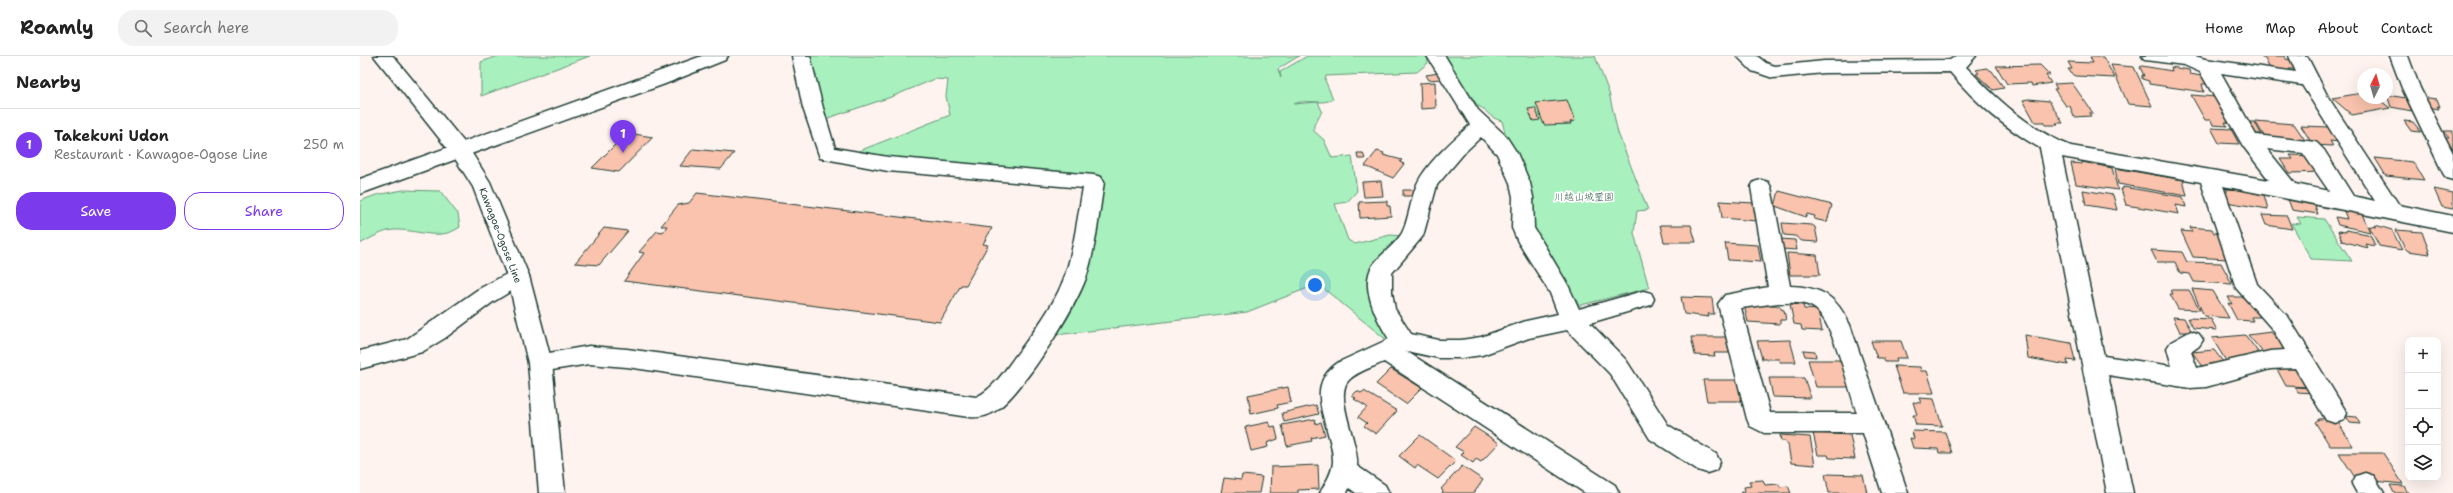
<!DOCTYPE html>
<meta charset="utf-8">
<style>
:root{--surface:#fff;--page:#f2f2f2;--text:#222;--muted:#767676;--line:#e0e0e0;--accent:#7c3aed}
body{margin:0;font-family:"Shantell Sans","Klee One",sans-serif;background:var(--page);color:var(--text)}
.controls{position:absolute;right:12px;bottom:12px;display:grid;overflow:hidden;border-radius:8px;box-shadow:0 4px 16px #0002}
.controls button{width:36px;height:36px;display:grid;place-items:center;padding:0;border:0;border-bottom:1px solid var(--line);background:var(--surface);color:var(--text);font:20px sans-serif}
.compass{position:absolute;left:1997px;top:12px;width:36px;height:36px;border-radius:50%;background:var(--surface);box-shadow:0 4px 16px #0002;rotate:5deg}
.you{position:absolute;left:955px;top:229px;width:14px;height:14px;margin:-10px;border:3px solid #fff;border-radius:50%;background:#1a73e8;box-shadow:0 0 0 6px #1a73e833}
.badge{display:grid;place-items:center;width:26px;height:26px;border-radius:50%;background:var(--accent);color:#fff;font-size:13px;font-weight:700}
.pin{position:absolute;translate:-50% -33px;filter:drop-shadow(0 1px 2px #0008)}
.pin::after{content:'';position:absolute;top:21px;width:14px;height:12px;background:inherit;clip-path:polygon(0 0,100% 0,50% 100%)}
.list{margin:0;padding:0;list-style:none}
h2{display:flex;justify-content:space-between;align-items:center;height:52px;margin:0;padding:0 16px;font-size:17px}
h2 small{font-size:13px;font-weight:400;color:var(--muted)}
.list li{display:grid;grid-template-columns:26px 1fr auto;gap:12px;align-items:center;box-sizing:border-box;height:72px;padding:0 16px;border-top:1px solid var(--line)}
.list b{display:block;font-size:15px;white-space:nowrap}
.list p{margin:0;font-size:13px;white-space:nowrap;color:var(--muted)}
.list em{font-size:13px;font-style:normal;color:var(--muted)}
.actions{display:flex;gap:8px;padding:12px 16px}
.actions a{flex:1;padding:9px 0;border:1px solid var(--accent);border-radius:16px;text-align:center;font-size:14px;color:var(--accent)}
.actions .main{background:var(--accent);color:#fff}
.icon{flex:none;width:22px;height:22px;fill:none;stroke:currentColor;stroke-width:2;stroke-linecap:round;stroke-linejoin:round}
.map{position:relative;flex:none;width:2093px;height:437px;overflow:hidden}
header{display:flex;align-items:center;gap:24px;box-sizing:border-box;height:56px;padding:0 20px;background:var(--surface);border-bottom:1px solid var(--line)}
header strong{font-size:19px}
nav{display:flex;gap:22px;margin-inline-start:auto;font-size:14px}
.search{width:280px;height:36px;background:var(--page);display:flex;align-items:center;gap:10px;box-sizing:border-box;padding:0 14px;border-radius:16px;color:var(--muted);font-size:15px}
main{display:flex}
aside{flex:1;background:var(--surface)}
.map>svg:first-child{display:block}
.green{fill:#a8f0bd;stroke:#649678}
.building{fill:#f9c3ad;stroke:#1f3d34}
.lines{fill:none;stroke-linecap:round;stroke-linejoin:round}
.minor-casing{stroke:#1f3d34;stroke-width:3}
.major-casing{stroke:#1f3d34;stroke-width:3}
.minor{fill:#fff;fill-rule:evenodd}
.major{fill:#fff;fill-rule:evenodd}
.labels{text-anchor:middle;stroke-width:3.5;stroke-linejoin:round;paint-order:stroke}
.park-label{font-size:10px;fill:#3a614f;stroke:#fff}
.street-label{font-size:10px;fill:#1f3d34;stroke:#fff}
</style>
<header>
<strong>Roamly</strong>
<div class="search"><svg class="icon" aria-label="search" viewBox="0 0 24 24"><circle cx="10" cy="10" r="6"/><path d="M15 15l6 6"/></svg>Search here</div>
<nav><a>Home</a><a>Map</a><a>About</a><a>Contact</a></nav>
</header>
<main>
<aside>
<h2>Nearby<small></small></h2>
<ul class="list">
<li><span class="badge">1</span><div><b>Takekuni Udon</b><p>Restaurant · Kawagoe-Ogose Line</p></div><em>250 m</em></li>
</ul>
<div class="actions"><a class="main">Save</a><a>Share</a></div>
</aside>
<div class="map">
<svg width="2093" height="437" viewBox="0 0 2093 437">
<rect width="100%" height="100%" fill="#fef3ef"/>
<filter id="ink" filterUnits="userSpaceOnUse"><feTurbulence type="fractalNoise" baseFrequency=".025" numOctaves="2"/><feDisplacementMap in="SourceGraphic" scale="8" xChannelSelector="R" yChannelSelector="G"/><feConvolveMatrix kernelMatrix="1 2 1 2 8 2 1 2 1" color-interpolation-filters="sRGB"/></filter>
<g filter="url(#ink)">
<path class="green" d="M 138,0 L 230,0 L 121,40 L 121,6 Z
M 449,0 L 939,0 L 918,13 L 921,22 L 920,16 L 947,0 L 1067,0 L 1068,7 L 1057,16 L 966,20 L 965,24 L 973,43 C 961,50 947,42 934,48 L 958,46 L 962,55 L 954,69 L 954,75 L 964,84 L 972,102 L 992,100 L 997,135 L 987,146 L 975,148 L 988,184 L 995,188 L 1030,179 L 1043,180 L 1030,200 L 1032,281 L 1029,286 L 958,228 L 887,256 L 696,279 L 735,182 L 742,120 L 602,110 L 533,103 L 499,95 L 590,59 L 586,40 L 588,24 L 575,23 L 531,41 L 465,63 Z
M 1083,0 L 1235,0 L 1249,37 L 1258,77 L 1288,154 L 1277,155 L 1274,177 L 1289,232 L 1217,250 L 1173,182 L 1142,65 C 1127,61 1128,54 1118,50 Z
M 43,134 L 80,135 L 98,158 L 100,171 C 79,186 58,173 34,174 C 24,174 9,183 0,188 L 0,145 L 16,139 Z
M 1937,161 L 1964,163 L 1992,205 L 1951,203 L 1931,167 L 1941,168 Z"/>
<path class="building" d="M 1901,0 L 1924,0 L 1926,3 L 1930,4 L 1935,13 L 1929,13 L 1931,17 L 1911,15 L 1905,3 Z
M 1730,1 L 1743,1 L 1755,22 L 1716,20 L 1711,17 L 1708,13 L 1712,13 L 1708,6 L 1733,7 Z
M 1680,9 L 1690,19 L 1686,19 L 1691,27 L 1672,30 L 1671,27 L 1647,28 L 1636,10 Z
M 1751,9 L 1774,11 L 1792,50 L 1768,48 Z
M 1782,10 L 1812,15 L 1811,11 L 1829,14 L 1830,18 L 1847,21 L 1848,28 L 1842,28 L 1844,36 L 1789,28 L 1789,25 L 1782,23 L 1782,19 L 1784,20 L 1780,11 Z
M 1626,12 L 1632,15 L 1644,32 L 1633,34 L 1616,18 L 1619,17 L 1616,14 Z
M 1079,17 L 1081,23 L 1069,24 L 1066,19 Z
M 1075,26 L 1076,52 L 1061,53 L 1060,27 Z
M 1712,27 L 1733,57 L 1729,57 L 1731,60 L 1714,61 L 1710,50 L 1706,50 L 1694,33 L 1697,33 L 1694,28 Z
M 2003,37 L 2003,42 L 2017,42 L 2030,52 L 1992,59 L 1972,42 Z
M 1831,39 L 1856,41 L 1872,67 L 1865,66 L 1867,70 L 1853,69 L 1851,64 L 1845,64 Z
M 2027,39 L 2046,42 L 2052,55 L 2031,51 Z
M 2060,41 L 2077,43 L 2080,51 L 2077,50 L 2079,53 L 2065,51 Z
M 1669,43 L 1689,45 L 1703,67 L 1696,67 L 1698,69 L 1685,69 L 1683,66 L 1675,66 L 1663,44 Z
M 1207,44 L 1215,65 L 1210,66 L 1211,68 L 1184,69 L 1176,47 Z
M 1175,52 L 1180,64 L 1173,65 L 1168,53 Z
M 1895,65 L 1934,68 L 1945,84 L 1905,82 Z
M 2044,65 L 2053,66 L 2061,76 L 2051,75 Z
M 1887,66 L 1895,66 L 1901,78 L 1893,78 Z
M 1941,70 L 1969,71 L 1979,86 L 1970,85 L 1973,90 L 1953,89 Z
M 1851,72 L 1871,73 L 1879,88 L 1859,87 Z
M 2084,75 L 2093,75 L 2093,94 L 2082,81 L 2089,81 Z
M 267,77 L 293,81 L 259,116 L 232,112 Z
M 333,93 L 374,97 L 361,113 L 320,110 Z
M 1017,95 L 1024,97 L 1023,99 L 1042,104 L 1040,106 L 1044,108 L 1033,122 L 1005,110 Z
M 997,97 L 1003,97 L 1005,103 L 998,103 Z
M 1930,99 L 1953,100 L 1964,116 L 1929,117 L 1920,103 L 1933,103 Z
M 2015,102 L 2053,106 L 2064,124 L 2026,120 Z
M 1722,106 L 1752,112 L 1758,134 L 1716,128 L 1711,107 L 1722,108 Z
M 1755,112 L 1823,124 L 1827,140 L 1758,128 Z
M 1021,125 L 1023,140 L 1004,141 L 1002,126 Z
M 1763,131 L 1823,141 L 1826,151 L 1816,149 L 1819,158 L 1766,149 L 1761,133 L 1763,133 Z
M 1867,133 L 1892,135 L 1893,137 L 1904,139 L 1908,153 L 1866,146 L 1864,136 L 1867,136 Z
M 2074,133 L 2093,137 L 2093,153 L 2082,151 Z
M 1043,134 L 1055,134 L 1055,140 L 1043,140 Z
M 1723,134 L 1753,139 L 1757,154 L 1726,149 Z
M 1419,135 L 1472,149 L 1467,166 L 1454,163 L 1455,160 L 1447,158 L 1446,161 L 1415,150 Z
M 337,137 L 632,172 L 623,188 L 628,189 L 606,229 L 601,229 L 580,266 L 264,225 L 284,197 L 279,196 L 297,175 L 303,176 L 307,170 L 301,170 L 318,149 L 329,147 Z
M 1928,143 L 1954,147 L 1958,158 L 1932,154 Z
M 1027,145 L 1027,150 L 1030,150 L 1031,160 L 1000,162 L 999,146 Z
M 1360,145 L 1394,147 L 1397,165 L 1362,162 Z
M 1983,153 L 2002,158 L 2010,176 L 1978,169 L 1975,161 L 1987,163 Z
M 1902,159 L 1927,160 L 1932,173 L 1906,169 Z
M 1422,167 L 1452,169 L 1455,171 L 1458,186 L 1442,185 L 1435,180 L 1424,179 Z
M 1300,169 L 1331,169 L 1336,186 L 1304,186 Z
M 2015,169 L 2032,174 L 2042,194 L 2019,190 L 2009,170 L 2016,171 Z
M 1830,171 L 1852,173 L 1854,177 L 1859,177 L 1868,203 L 1833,201 L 1821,175 L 1832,176 Z
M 244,172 L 268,175 L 239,209 L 215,207 Z
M 1986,174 L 2007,178 L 2011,180 L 2015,190 L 2006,188 L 2008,192 L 1982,185 L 1978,175 L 1986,176 Z
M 2036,174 L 2062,176 L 2070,198 L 2048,195 L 2044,191 Z
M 1420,183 L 1435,184 L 1437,194 L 1422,193 Z
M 1365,187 L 1398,189 L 1401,206 L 1368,204 Z
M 1791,194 L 1822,196 L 1827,206 L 1861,207 L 1872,228 L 1834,226 L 1830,218 L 1820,217 L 1815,206 L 1797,206 Z
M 1427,197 L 1457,199 L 1460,219 L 1430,219 Z
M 1832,233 L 1853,235 L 1869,262 L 1844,260 Z
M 1811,234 L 1829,234 L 1840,254 L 1818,253 L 1810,238 L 1813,238 Z
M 1321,241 L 1352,242 L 1354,258 L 1348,258 L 1349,261 L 1324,258 Z
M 1868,241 L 1882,241 L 1892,247 L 1900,261 L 1891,261 L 1893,265 L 1877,264 L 1868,247 L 1872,248 Z
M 1430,248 L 1443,249 L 1444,253 L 1458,254 L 1462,275 L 1442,274 L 1441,269 L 1434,268 Z
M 1384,249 L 1420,250 L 1421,253 L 1424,254 L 1426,264 L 1420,264 L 1420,268 L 1388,266 Z
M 1813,261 L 1824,262 L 1832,276 L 1820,276 Z
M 1828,262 L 1851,263 L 1857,274 L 1833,272 Z
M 1911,276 L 1920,286 L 1930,298 L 1906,300 L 1888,279 Z
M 1665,279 L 1711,287 L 1715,305 L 1707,304 L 1708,309 L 1668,302 Z
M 1885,279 L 1902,301 L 1866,305 L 1852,282 Z
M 1331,281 L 1366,281 L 1369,297 L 1354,297 L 1355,300 L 1335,299 Z
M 1430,284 L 1436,306 L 1420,306 L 1419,303 L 1402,303 L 1397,285 Z
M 1511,285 L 1541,285 L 1547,302 L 1536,302 L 1537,306 L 1525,306 L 1523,302 L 1517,302 Z
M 1443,294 L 1455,295 L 1456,301 L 1445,300 Z
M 1854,294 L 1867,311 L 1845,313 L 1832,296 Z
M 1448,304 L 1481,304 L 1490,331 L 1456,331 Z
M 1913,306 L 1937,307 L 1950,331 L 1926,330 Z
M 1534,310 L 1560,311 L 1561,315 L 1567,315 L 1574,337 L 1543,337 Z
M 1031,313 L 1062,332 L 1046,348 L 1016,328 Z
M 1409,322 L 1444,322 L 1451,342 L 1413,341 Z
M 1343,324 L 1378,324 L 1383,345 L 1347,345 Z
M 928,331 L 931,346 L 917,349 L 918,352 L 891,358 L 888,339 Z
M 1935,331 L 1950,332 L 1952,337 L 1938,336 Z
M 997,335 L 1001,337 L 1004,335 L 1037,355 L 1016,378 L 1004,370 L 1007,367 L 998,361 L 1007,351 L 994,343 L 996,342 L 992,340 Z
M 1559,342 L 1574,343 L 1582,370 L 1556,369 L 1553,359 L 1557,359 L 1553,346 L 1561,347 Z
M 956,349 L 959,358 L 924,366 L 922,357 Z
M 1986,360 L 1996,361 L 2000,368 L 1990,367 Z
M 1971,362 L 1974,366 L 1978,366 L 1993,390 L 1970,390 L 1955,366 L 1959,363 Z
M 955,363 L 956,368 L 961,366 L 965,379 L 951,382 L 952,385 L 927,390 L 922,369 Z
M 909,366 L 911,371 L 915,370 L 918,383 L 907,387 L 908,391 L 891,395 L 885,371 Z
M 1114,371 L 1139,387 L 1121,406 L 1116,403 L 1113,407 L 1101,399 L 1104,396 L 1095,391 Z
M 1552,375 L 1585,376 L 1592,397 L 1579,397 L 1578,393 L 1553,392 L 1550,382 L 1554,383 Z
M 1453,377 L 1490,379 L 1495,403 L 1469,402 L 1468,399 L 1458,399 Z
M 1060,379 L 1096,405 L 1078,423 L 1057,409 L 1055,412 L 1039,400 Z
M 1420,379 L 1450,381 L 1455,409 L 1431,407 L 1428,389 L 1425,385 L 1421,385 Z
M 1979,397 L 2023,397 L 2043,428 L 1996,423 Z
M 958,409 L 959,433 L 938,434 L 938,437 L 910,437 L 911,411 Z
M 1102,410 L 1123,424 L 1114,437 L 1082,437 L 1083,435 L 1081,433 Z
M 1465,418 L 1503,419 L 1507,437 L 1469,437 Z
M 882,419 L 902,421 L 899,437 L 861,437 L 864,422 L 881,424 Z
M 1403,424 L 1405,429 L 1419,428 L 1420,431 L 1428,430 L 1431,437 L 1380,437 L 1385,435 L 1384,431 L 1391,430 L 1389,425 Z
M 2030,429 L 2044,430 L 2048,437 L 2034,437 Z"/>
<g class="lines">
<g class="minor-casing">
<path id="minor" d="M 342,0 L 368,0 L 365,4 L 305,28 L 0,138 L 0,123 Z
M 432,0 L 450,0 L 463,52 L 475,92 L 528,101 L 734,119 L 741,121 L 744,126 C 739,158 736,191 726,222 C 715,253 664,334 638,353 C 629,360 620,362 609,361 L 267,311 L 229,308 L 180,316 L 172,314 L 168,307 L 172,300 L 229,290 L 267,293 L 616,341 C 632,334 644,316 654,302 C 672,278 692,253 703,225 C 714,195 717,163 723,132 L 528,115 L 460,102 L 443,52 Z
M 1067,0 L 1085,0 L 1118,54 L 1146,80 L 1157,97 L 1170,127 L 1173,141 L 1174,172 L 1208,229 L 1219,253 L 1283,235 L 1291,237 L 1294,243 L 1291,249 L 1230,267 L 1266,304 L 1308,369 L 1356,398 L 1360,406 L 1356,414 L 1347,417 L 1338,414 L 1290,383 L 1250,318 L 1207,274 L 1169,282 L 1122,299 L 1101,302 L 1079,302 L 1046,295 L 1255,429 L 1259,437 L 1225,437 L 1024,306 C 1013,311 998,315 989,324 C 973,340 1000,389 997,410 L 1025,429 L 1029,437 L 996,437 L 989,432 L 987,437 L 960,437 C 965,427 972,418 973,406 C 974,372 939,332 979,306 L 1029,283 C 1017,265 999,229 1013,209 C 1021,198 1035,189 1042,177 C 1048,166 1051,142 1057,128 C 1066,108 1093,84 1110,69 ZM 1121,81 L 1137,98 L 1150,127 L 1153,141 L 1152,172 L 1158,186 L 1190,237 L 1198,258 L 1166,265 L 1121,281 L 1101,284 L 1079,284 L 1051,278 L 1035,253 L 1032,236 L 1032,217 L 1063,180 L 1077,129 L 1106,95 Z
M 1377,0 L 1397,0 L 1406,7 L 1415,10 L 1464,5 L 1590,4 L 1596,0 L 1616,0 L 1606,11 L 1612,17 C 1640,46 1672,75 1711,90 L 1909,124 L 1883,90 L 1840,16 L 1824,9 L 1785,4 L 1782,0 L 1835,0 L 1845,3 L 1936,16 L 1929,0 L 1947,0 L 1968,41 L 2039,149 L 2093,160 L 2093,176 L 1863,130 L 1897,228 L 1929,262 L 1987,357 L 1984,364 L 1975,367 L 1966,364 L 1935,312 L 1910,313 L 1846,331 L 1830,332 L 1748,319 L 1773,437 L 1747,437 L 1680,92 C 1646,73 1615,46 1590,16 L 1464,17 L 1413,22 L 1392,15 ZM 1861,17 L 1942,29 L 2015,145 L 1993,140 L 1964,94 L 1956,86 L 1896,79 ZM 1907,93 L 1943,97 L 1969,135 L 1935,128 ZM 1702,101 L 1841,126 L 1876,232 L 1913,274 L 1925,294 L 1910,295 L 1837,312 L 1831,296 L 1839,290 L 1843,284 L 1839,278 L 1831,275 L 1811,286 L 1807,292 L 1812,310 L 1744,300 Z
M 2030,0 L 2048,0 L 2060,32 L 2093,97 L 2093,124 L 2086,122 L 2083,117 L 2042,32 Z
M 1401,124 L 1408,126 L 1411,131 L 1430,230 C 1462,231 1476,240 1490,269 L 1548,437 L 1522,437 L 1503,377 L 1404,377 L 1390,370 L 1387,363 L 1358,248 L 1365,239 L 1408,231 L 1391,131 L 1394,126 ZM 1418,247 C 1430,247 1444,245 1454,252 C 1473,264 1489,334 1497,357 L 1410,357 L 1381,252 Z
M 158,212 L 166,214 L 169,220 L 166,226 L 133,246 L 85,282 L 62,296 L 0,313 L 0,295 L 47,283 L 117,234 Z
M 2005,417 L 2014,420 L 2024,437 L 1997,437 L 1992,428 L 1996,420 Z"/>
</g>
<g class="major-casing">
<path id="major" d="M 14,0 L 33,0 L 108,91 L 130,126 L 169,220 L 192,307 L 205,437 L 179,437 L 168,307 L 147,220 L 113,131 L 94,101 Z"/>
</g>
<use href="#minor" class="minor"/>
<use href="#major" class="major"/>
</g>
</g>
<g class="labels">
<g class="park-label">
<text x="1224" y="144">川越山城霊園</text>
</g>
<g class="street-label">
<text transform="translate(141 179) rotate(69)" y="4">Kawagoe-Ogose Line</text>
</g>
</g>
</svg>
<div class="controls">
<button>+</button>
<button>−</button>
<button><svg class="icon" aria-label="locate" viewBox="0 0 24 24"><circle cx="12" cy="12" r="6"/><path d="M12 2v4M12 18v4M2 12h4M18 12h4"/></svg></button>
<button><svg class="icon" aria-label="layers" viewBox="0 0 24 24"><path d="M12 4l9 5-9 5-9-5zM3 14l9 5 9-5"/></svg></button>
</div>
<svg class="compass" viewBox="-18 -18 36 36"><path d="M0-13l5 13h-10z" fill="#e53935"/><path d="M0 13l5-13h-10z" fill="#767676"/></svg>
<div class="you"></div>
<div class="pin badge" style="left:263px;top:97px">1</div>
</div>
</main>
